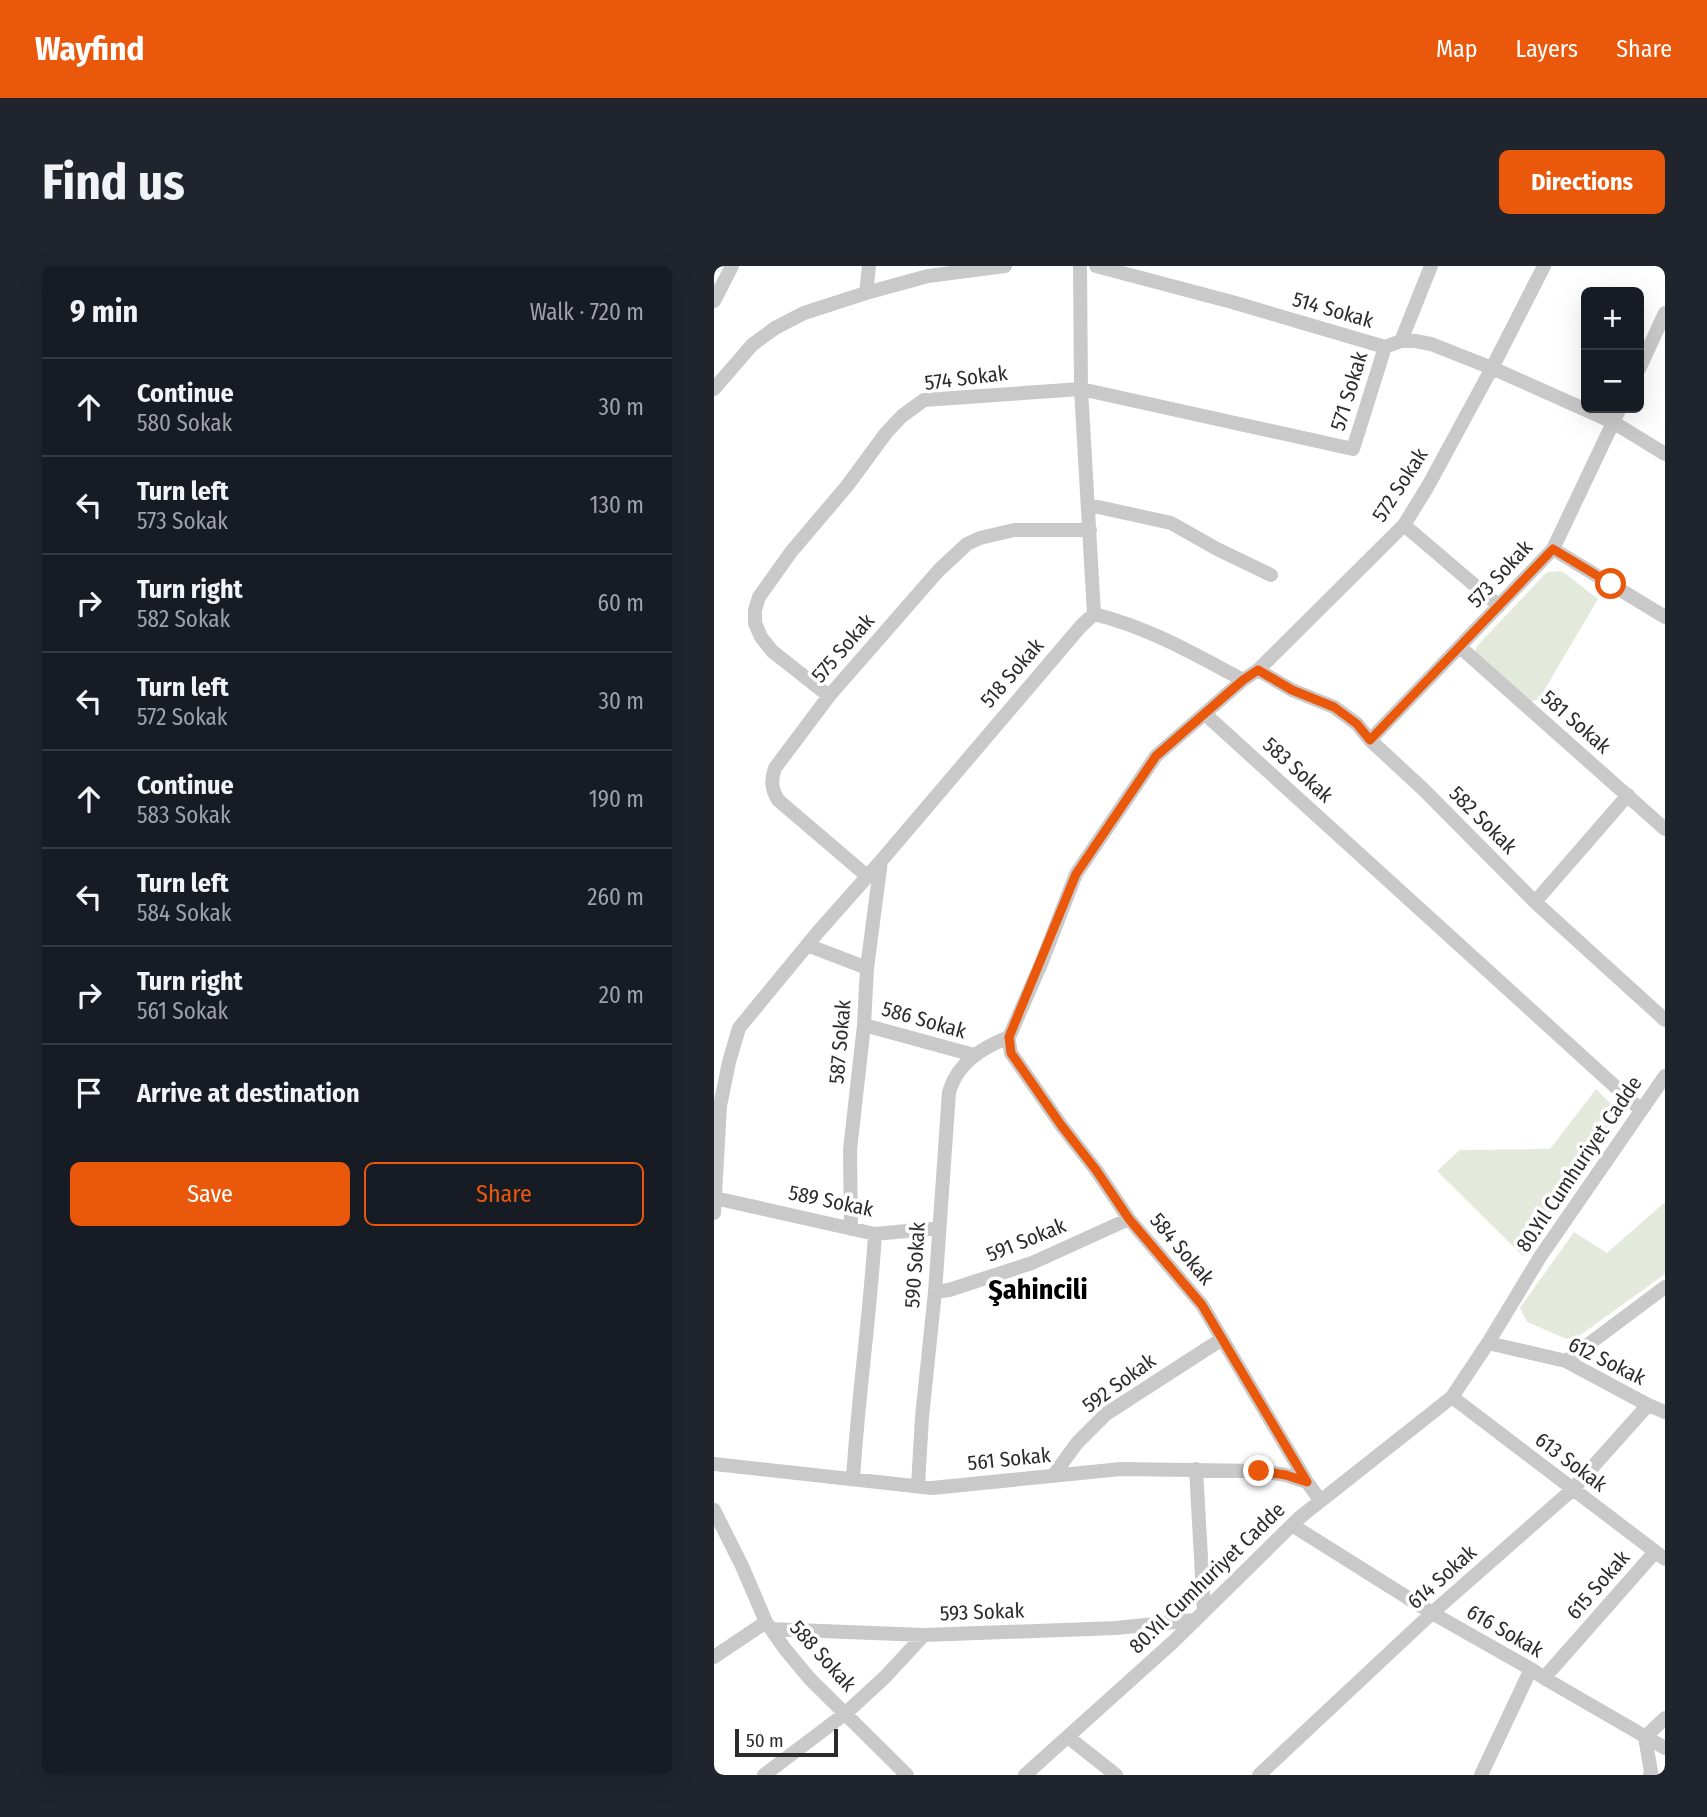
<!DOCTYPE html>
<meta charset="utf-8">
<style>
:root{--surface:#171b24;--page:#20242c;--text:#f1f3f6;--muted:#9ea1a6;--line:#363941;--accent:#ea580c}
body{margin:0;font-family:"Fira Sans Condensed",sans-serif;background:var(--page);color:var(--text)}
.controls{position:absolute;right:21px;top:21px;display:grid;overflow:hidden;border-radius:10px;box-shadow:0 7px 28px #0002}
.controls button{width:63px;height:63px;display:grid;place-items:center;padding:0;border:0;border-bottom:2px solid var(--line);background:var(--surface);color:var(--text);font:35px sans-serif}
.scale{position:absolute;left:21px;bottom:18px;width:103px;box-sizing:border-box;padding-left:7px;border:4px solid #2c2c2c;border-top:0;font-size:19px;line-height:24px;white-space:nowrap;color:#2c2c2c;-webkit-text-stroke:5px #fff;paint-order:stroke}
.stop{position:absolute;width:21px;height:21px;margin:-16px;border:5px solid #ea580c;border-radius:50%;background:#fff}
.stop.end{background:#ea580c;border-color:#fff;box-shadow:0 2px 7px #0008}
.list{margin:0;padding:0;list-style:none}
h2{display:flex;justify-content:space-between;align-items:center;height:91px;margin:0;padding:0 28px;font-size:30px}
h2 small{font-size:23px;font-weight:400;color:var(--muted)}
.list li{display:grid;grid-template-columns:46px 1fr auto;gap:21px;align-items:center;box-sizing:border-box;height:98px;padding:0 28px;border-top:2px solid var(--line)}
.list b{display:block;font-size:26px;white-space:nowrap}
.list p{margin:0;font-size:23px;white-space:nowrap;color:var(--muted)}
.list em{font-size:23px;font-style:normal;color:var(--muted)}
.actions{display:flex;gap:14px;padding:21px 28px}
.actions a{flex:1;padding:16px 0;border:2px solid var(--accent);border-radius:10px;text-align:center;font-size:24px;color:var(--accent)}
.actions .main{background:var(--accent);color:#fff}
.icon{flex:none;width:38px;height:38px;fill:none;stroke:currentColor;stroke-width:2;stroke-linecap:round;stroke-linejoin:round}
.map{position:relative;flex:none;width:951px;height:1509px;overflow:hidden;border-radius:10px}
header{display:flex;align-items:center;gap:42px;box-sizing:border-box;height:98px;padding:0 35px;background:var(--accent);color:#fff}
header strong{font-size:33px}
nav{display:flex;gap:38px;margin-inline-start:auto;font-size:24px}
.intro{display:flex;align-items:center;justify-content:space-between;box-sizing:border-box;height:168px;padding:0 42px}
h1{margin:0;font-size:49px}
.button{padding:18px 32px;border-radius:10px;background:var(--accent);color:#fff;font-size:24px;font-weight:700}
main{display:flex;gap:42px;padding:0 42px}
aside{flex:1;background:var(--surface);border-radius:10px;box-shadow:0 7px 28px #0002}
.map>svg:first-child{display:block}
.green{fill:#e3e9db}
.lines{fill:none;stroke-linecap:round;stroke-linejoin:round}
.minor{stroke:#c9c9c9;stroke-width:14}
.route{stroke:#ea580c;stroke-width:9}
.labels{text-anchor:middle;stroke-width:7;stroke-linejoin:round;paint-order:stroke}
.street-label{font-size:21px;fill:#2c2c2c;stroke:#fff}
.district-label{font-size:28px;font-weight:bold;fill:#000;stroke:#fff}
</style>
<header>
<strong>Wayfind</strong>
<nav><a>Map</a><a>Layers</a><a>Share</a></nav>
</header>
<div class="intro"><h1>Find us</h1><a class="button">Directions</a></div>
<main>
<aside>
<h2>9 min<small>Walk · 720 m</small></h2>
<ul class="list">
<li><svg class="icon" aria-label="ahead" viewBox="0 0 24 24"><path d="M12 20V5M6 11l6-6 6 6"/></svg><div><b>Continue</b><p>580 Sokak</p></div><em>30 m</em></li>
<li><svg class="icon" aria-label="left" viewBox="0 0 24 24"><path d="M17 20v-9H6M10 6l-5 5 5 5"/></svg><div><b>Turn left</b><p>573 Sokak</p></div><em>130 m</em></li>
<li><svg class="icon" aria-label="right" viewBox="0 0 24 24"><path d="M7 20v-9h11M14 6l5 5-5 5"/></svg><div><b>Turn right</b><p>582 Sokak</p></div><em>60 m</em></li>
<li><svg class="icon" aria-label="left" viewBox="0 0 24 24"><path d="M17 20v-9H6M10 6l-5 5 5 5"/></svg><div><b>Turn left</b><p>572 Sokak</p></div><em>30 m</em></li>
<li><svg class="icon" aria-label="ahead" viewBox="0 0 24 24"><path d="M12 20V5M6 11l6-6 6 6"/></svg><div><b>Continue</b><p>583 Sokak</p></div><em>190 m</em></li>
<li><svg class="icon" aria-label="left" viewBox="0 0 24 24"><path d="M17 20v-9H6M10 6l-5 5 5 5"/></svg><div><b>Turn left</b><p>584 Sokak</p></div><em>260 m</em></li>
<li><svg class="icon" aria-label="right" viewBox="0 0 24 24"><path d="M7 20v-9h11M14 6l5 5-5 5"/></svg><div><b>Turn right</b><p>561 Sokak</p></div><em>20 m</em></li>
<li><svg class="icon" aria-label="arrive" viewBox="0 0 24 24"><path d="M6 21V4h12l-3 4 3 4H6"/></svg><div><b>Arrive at destination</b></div></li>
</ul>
<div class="actions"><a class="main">Save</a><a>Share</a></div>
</aside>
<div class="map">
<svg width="951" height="1509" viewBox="0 0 951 1509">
<rect width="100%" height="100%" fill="#fff"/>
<path class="green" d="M 848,305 L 884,333 L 825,433 L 817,436 L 761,388 L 763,380 L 833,306 Z
M 882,823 L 904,845 L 809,990 L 723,905 L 746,884 L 836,883 Z
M 951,936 L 951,1008 L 865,1070 L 853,1073 L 813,1056 L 806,1042 L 860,966 L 893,987 Z"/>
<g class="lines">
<path class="minor" d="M 382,0 L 518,36 L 671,81 L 687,75 L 701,75 L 717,78 L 778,102 L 899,156 L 951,188
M 152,27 L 155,0
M 0,35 L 18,0
M 687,75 L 717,0
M 925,103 L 951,47
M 0,123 L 38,79 L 61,62 L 90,47 L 152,27 L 214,10 L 291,0
M 375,239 L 457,257 L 503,283 L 557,309
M 690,259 L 785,340
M 839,283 L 951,351
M 380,348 C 436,362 480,388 529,414
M 746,381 L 951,563
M 544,404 L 578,424 L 620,441 L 643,458 L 656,474 L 710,524 L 821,636 L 951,754
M 115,430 L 58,385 L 47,371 L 41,357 L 41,344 L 45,331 L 77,286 L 133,220 L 172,167 L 188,150 L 210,134 L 367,123 L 639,183 L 671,81
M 491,448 L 927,844
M 656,474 L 839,283 L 906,142
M 153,610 L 64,534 C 57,522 57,515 61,502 L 115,430 L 225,304 L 253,278 L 266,272 L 300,264 L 376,264
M 821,636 L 914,529
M 93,679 L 153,702
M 150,759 L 260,789
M 1,932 L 161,968 L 225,962
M 0,947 L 6,840 L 15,796 L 25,762 L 104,666 L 167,595 L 367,360 L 380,348 L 367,123 L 366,0
M 137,963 L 136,884 L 150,759 L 153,702 L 167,595
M 221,1026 L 235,1024 L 318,997 L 415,953
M 774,1077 L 852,1095 L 934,1139 L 951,1146
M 852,1095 L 951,1021
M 738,1131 L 951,1293
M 0,1198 L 218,1222 L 407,1203 L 545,1205 L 572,1209 L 593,1216
M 482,1203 L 490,1345
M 339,1210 L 363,1177 L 392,1148 L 508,1073
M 139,1213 C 144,1131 156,1050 161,968
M 204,1220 L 208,1151 L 221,1026 L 235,826 C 244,796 268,782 295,771
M 606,1234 L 593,1216 L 488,1039 L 415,953 L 382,904 L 347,859 L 297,787 L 295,776 L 295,771 L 327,698 L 362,608 L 442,490 L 529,414 L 544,404 L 690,259 L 714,220 L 778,102 L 830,0
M 0,1244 L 28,1300 L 52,1356 L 71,1383 L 96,1413 L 193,1509
M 578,1259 L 718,1347 L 817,1403 L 830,1412 L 951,1482
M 57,1363 L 210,1369 L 402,1362 L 481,1354
M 0,1391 L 52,1356
M 830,1412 L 941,1286
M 354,1471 L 402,1509
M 50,1509 L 132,1447 L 171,1411 L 210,1369
M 311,1509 L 459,1376 L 585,1252 L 738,1131 L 774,1077 L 826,991 L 951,810
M 545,1509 L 718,1347 L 858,1224 L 934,1139
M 767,1509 L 817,1403
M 936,1509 L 937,1506 L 931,1471 L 951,1452"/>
</g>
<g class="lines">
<path class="route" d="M 545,1205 L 572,1209 L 593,1216 L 488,1039 L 415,953 L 382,904 L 347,859 L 297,787 L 295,771 L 362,608 L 442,490 L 529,414 L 544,404 L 578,424 L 620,441 L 643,458 L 656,474 L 839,283 L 897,318"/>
</g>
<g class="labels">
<g class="street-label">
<text transform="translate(619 44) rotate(16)" y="7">514 Sokak</text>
<text transform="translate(252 112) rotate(-7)" y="7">574 Sokak</text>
<text transform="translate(635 125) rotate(-73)" y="7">571 Sokak</text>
<text transform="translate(686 219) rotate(-57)" y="7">572 Sokak</text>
<text transform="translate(786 308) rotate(-47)" y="7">573 Sokak</text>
<text transform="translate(129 382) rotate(-49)" y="7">575 Sokak</text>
<text transform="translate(298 407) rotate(-49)" y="7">518 Sokak</text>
<text transform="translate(862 456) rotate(41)" y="7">581 Sokak</text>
<text transform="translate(584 504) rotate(42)" y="7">583 Sokak</text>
<text transform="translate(769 554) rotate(45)" y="7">582 Sokak</text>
<text transform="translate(210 754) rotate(16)" y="7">586 Sokak</text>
<text transform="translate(126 776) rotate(-85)" y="7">587 Sokak</text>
<text transform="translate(865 898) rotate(-56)" y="7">80.Yıl Cumhuriyet Cadde</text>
<text transform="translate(117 935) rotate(12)" y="7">589 Sokak</text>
<text transform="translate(312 974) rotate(-22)" y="7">591 Sokak</text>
<text transform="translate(468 983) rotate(50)" y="7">584 Sokak</text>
<text transform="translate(201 999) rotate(-86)" y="7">590 Sokak</text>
<text transform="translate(893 1095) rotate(26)" y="7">612 Sokak</text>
<text transform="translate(405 1117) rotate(-36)" y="7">592 Sokak</text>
<text transform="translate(295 1193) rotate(-6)" y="7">561 Sokak</text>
<text transform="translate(857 1196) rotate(37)" y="7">613 Sokak</text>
<text transform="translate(728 1311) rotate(-42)" y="7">614 Sokak</text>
<text transform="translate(493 1312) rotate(-44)" y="7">80.Yıl Cumhuriyet Cadde</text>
<text transform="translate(884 1319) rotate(-49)" y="7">615 Sokak</text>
<text transform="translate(268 1346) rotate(-2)" y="7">593 Sokak</text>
<text transform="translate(791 1365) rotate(30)" y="7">616 Sokak</text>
<text transform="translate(109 1390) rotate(48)" y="7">588 Sokak</text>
</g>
<g class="district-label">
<text x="324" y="1033">Şahincili</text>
</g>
</g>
</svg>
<div class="controls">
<button>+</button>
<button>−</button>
</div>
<div class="scale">50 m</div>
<div class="stop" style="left:897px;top:318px"></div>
<div class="stop end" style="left:545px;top:1205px"></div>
</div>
</main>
